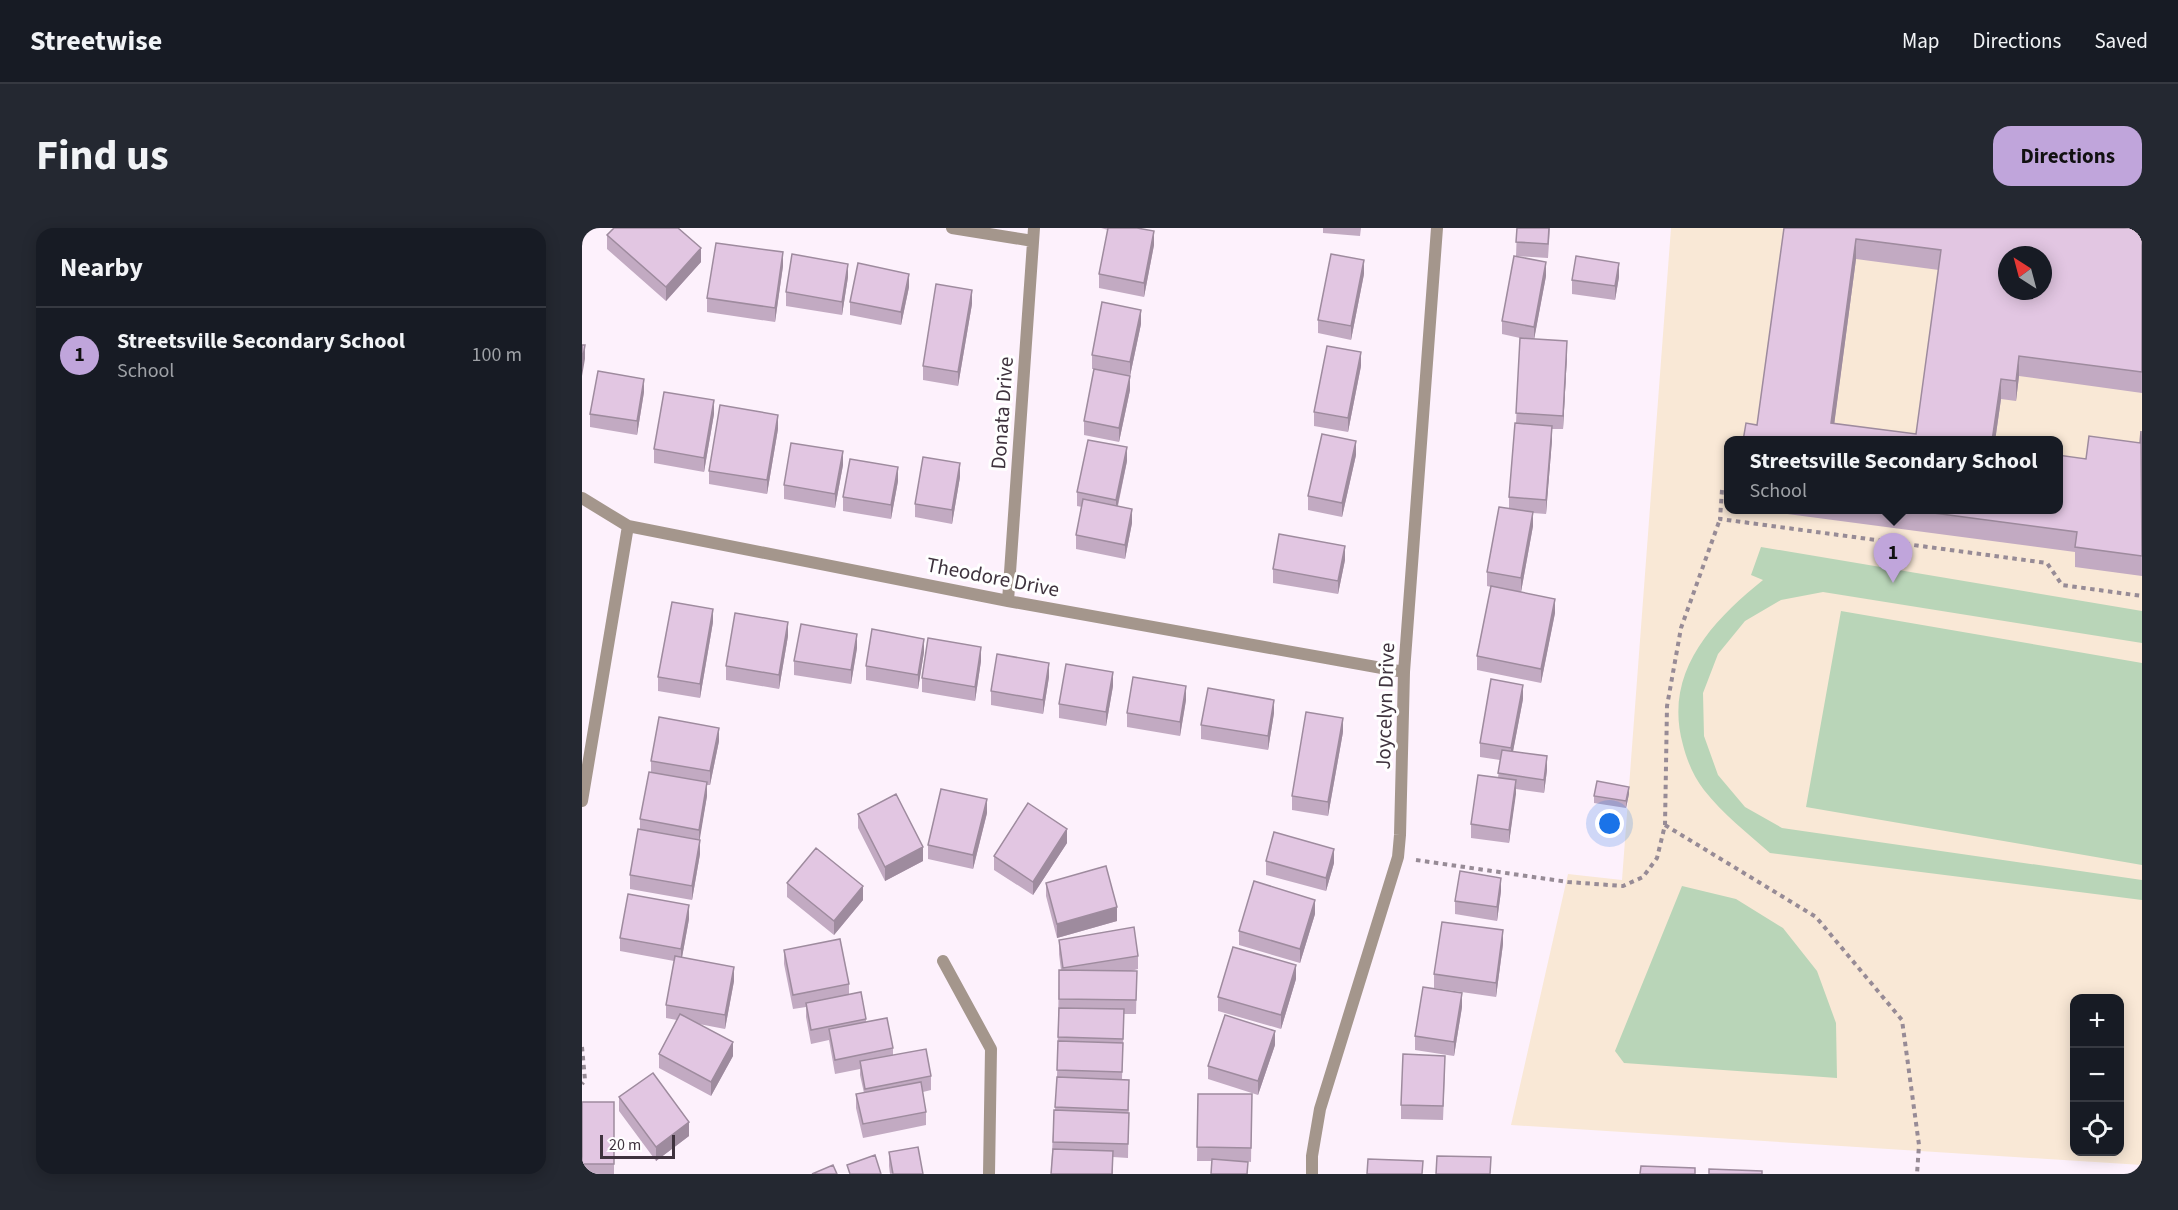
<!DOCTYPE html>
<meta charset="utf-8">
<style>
:root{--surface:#171b24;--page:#242831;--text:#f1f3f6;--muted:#9ea1a6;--line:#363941;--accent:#c0a5db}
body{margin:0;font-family:"Source Sans 3",sans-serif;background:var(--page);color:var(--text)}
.controls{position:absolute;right:18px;bottom:18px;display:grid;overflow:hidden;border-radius:12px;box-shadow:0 3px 15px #0003}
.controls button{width:54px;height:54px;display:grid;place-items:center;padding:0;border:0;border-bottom:2px solid var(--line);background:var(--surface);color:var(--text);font:30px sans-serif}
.compass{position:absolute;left:1416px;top:18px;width:54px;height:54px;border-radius:50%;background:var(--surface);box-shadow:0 3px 15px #0003;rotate:324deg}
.scale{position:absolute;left:18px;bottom:15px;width:75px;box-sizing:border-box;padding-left:6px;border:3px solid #3f333e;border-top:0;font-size:16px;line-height:21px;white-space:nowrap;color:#3f333e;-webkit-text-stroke:4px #fff;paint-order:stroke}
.you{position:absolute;left:1028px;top:596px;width:21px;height:21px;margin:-15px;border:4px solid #fff;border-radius:50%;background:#1a73e8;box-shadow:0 0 0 9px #1a73e833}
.badge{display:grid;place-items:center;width:39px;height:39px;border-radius:50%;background:var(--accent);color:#111;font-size:20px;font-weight:700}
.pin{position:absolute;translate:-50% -50px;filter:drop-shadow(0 2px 3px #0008)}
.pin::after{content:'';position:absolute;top:32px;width:21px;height:18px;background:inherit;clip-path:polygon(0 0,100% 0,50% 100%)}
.popup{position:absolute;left:1142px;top:208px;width:339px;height:78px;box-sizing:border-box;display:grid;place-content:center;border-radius:12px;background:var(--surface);filter:drop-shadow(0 2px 4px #0005);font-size:20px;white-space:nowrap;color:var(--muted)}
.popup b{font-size:22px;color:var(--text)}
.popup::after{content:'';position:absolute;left:50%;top:100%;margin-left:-12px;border:12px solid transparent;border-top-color:var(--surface)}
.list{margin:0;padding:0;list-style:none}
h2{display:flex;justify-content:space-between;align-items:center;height:78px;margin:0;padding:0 24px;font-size:26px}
h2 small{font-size:20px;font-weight:400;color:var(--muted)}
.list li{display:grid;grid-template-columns:39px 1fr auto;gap:18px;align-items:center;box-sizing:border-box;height:96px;padding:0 24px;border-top:2px solid var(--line)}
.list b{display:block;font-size:22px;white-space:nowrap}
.list p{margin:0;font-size:20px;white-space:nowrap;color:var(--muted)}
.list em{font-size:20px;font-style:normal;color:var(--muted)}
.icon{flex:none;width:33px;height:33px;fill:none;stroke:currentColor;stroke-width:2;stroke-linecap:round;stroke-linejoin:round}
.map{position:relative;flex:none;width:1560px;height:946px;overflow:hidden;border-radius:18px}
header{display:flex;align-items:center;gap:36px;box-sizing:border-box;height:84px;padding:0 30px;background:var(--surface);border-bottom:2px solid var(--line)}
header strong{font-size:28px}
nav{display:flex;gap:33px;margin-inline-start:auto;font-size:21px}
.intro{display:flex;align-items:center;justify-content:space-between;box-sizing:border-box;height:144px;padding:0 36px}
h1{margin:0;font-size:42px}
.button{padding:15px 27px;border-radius:18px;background:var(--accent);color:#111;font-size:21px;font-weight:700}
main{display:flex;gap:36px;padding:0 36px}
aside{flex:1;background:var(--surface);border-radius:18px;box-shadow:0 3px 15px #0003}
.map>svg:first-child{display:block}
.education{fill:#f9e8d6;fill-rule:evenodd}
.green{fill:#b9d5b8}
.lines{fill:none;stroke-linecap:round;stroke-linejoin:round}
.path{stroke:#978b96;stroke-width:4;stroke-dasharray:4.5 4.5;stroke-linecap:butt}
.minor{stroke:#a4968c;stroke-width:12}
.wall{fill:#c2aac2;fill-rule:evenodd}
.shaded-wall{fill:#9e8b9e}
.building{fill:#e2c6e2;stroke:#9e8b9e;stroke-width:1.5;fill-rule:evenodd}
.labels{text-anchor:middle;stroke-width:6;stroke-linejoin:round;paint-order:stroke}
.street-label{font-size:21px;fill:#3f333e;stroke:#fff}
</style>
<header>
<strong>Streetwise</strong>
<nav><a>Map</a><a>Directions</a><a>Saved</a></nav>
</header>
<div class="intro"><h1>Find us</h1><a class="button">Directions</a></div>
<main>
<aside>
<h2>Nearby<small></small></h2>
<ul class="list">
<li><span class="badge">1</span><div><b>Streetsville Secondary School</b><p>School</p></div><em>100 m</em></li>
</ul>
</aside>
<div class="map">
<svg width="1560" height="946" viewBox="0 0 1560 946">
<rect width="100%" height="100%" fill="#fdf1fc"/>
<path class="education" d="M 1089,0 L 1560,0 L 1560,937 L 929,897 L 986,646 L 1040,652 ZM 1425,27 L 1461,27 L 1461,63 L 1425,63 ZM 1146,212 L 1476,212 L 1476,282 L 1146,282 ZM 1492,770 L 1538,770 L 1538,924 L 1492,924 Z"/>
<path class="green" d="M 1179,319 L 1560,383 L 1560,415 L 1241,364 L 1199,372 L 1163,393 L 1136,426 L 1121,465 L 1122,508 L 1136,547 L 1163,579 L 1200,600 L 1560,652 L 1560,672 L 1188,625 C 1165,605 1141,586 1122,562 C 1112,549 1105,533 1101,517 C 1081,445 1129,394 1181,352 L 1169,347 Z
M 1259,383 L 1560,435 L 1560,637 L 1224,579 Z
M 1100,658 L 1154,671 L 1201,700 L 1235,743 L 1254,795 L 1255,850 L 1042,835 L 1033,823 Z"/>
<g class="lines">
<path class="path" d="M 1140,262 L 1138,291 L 1465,335 L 1480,357 L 1560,368
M 1083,597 L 1234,689 L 1320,792 L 1337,917 L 1335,946
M 834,632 L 986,654 L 1041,658 L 1061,649 L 1075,630 L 1083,597 L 1085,478 L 1099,400 L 1138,291
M 0,819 L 3,852 L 0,856"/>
<path class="minor" d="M 370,0 L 451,13
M 0,270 L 46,298 L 426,373 L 822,444
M 426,373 L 452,0
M 0,573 L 46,298
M 361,733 L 409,821 L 407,946
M 730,946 L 730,928 L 738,881 L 816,629 L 818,607 L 822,444 L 855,0"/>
</g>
<path class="wall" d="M 519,0 L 555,0 L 572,17 L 562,69 L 517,60 L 517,46 L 526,2 Z
M 741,0 L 779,0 L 778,8 L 741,5 Z
M 935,0 L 968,0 L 966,30 L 934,28 Z
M 1202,0 L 1560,0 L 1560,165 L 1437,148 L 1434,173 L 1419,171 L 1413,213 L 1161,213 L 1175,197 ZM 1274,31 L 1357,42 L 1334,206 L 1252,196 Z
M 25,7 L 119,34 L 84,73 L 25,21 Z
M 201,38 L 193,94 L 125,84 L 125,70 Z
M 782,46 L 769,112 L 736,105 L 736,92 Z
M 964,48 L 952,111 L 985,127 L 981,201 L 970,201 L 970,212 L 964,286 L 951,285 L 951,298 L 939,364 L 973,385 L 959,455 L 895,442 L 895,428 L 909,359 L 905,358 L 905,344 L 927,280 L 927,269 L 934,195 L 938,110 L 920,106 L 920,93 Z
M 266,49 L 260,87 L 204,78 L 204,64 Z
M 1037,49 L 1033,72 L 990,66 L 990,52 Z
M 327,59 L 319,97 L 268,87 L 268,74 Z
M 390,76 L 376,158 L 341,152 L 341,138 Z
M 559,96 L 548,148 L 548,162 L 537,214 L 502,207 L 502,193 L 512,141 L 510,141 L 510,127 Z
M 779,138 L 766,204 L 732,198 L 732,184 Z
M 62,164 L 55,207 L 8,199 L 8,186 Z
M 132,186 L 122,244 L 72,235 L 72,221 Z
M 196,201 L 185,266 L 127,256 L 127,243 Z
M 1560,203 L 1560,348 L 1493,339 L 1493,324 L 1176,282 L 1476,282 L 1504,231 L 1558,215 Z
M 774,227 L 760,289 L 726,282 L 726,268 Z
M 545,233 L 536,278 L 550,295 L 543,331 L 494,321 L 494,307 L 500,279 L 495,278 L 495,264 Z
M 261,237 L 253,280 L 202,271 L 202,257 Z
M 378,249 L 370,296 L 333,289 L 333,276 Z
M 316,253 L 309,291 L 261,283 L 261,269 Z
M 763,332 L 756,366 L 691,355 L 691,341 Z
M 131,394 L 118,470 L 76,463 L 76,449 Z
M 206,408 L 197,461 L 144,452 L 144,438 Z
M 275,420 L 269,456 L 212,447 L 212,433 Z
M 342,424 L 336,461 L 284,452 L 284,438 Z
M 399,433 L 393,473 L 340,464 L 340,450 Z
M 467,449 L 461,486 L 409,477 L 409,463 Z
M 531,458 L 524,498 L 477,490 L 477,476 Z
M 941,471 L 931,523 L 965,542 L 962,565 L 934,561 L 927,615 L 889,610 L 889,596 L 916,550 L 918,532 L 898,529 L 898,515 Z
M 604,472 L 598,508 L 545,499 L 545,485 Z
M 692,485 L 686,522 L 619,511 L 619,497 Z
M 761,504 L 746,588 L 710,582 L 710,568 Z
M 137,513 L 128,557 L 125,557 L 125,568 L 117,612 L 118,626 L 110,672 L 48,661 L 48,647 L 58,601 L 58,591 L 69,544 L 69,533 Z
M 1047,566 L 1044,580 L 1012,575 L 1012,568 Z
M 405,585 L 391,641 L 346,631 L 346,617 Z
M 276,586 L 341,633 L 303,653 L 276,600 Z
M 485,615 L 451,667 L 412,642 L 412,628 Z
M 684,633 L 752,635 L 744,663 L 684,647 Z
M 205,655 L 281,672 L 252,707 L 205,669 Z
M 464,655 L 535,693 L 475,710 L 464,668 Z
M 919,663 L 915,693 L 873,686 L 873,673 Z
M 733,686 L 718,735 L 657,717 L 657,703 Z
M 107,691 L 100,729 L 152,753 L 143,801 L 117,796 L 151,828 L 129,868 L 77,840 L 77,826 L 95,792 L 84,790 L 84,777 L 92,733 L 38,723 L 38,710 Z
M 477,712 L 556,728 L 556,741 L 549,743 L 555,743 L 554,786 L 542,786 L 540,851 L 547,865 L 546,930 L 531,929 L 531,946 L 469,946 L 472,882 L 473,882 L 475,849 L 477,742 L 479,742 L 477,726 Z
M 921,716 L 914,769 L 852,760 L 852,746 Z
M 202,722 L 267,756 L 267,767 L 284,791 L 284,794 L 311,820 L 311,827 L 349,848 L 349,862 L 341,864 L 344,884 L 344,897 L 281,910 L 274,880 L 274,866 L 282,865 L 278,847 L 278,841 L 253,846 L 247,812 L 229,816 L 224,789 L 224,779 L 211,781 L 202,736 Z
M 714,751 L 699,801 L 636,783 L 636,769 Z
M 880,779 L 872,828 L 833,822 L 833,808 Z
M 693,817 L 676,867 L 626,851 L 626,838 Z
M 863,842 L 861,892 L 819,891 L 819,877 Z
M 616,866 L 670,866 L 669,934 L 661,933 L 666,946 L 630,933 L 615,933 Z
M 37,869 L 107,908 L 74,933 L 37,883 Z
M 0,874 L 32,874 L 32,946 L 0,946 Z
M 307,924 L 341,946 L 308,946 L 307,938 Z"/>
<path class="shaded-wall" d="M 572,3 L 572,17 L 562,69 L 562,55 Z
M 1274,11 L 1274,31 L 1250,213 L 1249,195 Z
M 119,20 L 119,34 L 84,73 L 84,59 Z
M 201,24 L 201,38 L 193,94 L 193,80 Z
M 782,32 L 782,46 L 769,112 L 769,98 Z
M 964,34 L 964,48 L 952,112 L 952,99 Z
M 1037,35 L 1037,49 L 1033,72 L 1033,58 Z
M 266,36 L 266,49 L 260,87 L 260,74 Z
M 327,46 L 327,59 L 319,97 L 319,84 Z
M 390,62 L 390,76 L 376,158 L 376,144 Z
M 559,82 L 559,96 L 548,148 L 548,134 Z
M 985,113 L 985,127 L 981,201 L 981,188 Z
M 3,117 L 3,131 L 0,148 L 0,134 Z
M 779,124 L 779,138 L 766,204 L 766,190 Z
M 1437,128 L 1437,148 L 1434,173 L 1434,153 Z
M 548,148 L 548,162 L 537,214 L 537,200 Z
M 62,151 L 62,164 L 55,207 L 55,193 Z
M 1419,151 L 1419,171 L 1413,213 L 1410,213 Z
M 132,172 L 132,186 L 122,244 L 122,230 Z
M 196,187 L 196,201 L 185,266 L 185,252 Z
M 970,198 L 970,212 L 964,286 L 964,272 Z
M 774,213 L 774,227 L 760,289 L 760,275 Z
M 545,219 L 545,233 L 534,285 L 534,272 Z
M 261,223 L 261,237 L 253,280 L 253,266 Z
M 378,235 L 378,249 L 370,296 L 370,282 Z
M 316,239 L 316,253 L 309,291 L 309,277 Z
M 550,281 L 550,295 L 543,331 L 543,317 Z
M 951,284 L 951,298 L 939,364 L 939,350 Z
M 763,318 L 763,332 L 756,366 L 756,353 Z
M 973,371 L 973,385 L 959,455 L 959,441 Z
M 131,381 L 131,394 L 118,470 L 118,456 Z
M 206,394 L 206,408 L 197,461 L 197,447 Z
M 275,406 L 275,420 L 269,456 L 269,442 Z
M 342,411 L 342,424 L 336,461 L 336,447 Z
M 399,419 L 399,433 L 393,473 L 393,459 Z
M 467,435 L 467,449 L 461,486 L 461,472 Z
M 531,444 L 531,458 L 524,498 L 524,484 Z
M 941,457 L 941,471 L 929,534 L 929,520 Z
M 604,458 L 604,472 L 598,508 L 598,494 Z
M 692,472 L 692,485 L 686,522 L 686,508 Z
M 761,490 L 761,504 L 746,588 L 746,574 Z
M 137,500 L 137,513 L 128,557 L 128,543 Z
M 965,528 L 965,542 L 962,565 L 962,552 Z
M 934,552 L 934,566 L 927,615 L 927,602 Z
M 125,554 L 125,568 L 117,616 L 117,602 Z
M 1047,559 L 1047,566 L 1044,580 L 1044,573 Z
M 405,571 L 405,585 L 391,641 L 391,627 Z
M 485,601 L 485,615 L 451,667 L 451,654 Z
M 118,612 L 118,626 L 110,672 L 110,658 Z
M 341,619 L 341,633 L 303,653 L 303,639 Z
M 752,621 L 752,635 L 744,663 L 744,650 Z
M 919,650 L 919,663 L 915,693 L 915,679 Z
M 281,658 L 281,672 L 252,707 L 252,693 Z
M 733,672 L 733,686 L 718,735 L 718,721 Z
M 107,677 L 107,691 L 99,735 L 99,721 Z
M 535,679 L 535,693 L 475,710 L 475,696 Z
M 921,702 L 921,716 L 914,769 L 914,755 Z
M 714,737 L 714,751 L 699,801 L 699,787 Z
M 152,739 L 152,753 L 143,801 L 143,787 Z
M 880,765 L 880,779 L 872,828 L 872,814 Z
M 693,803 L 693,817 L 676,867 L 676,853 Z
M 151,814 L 151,828 L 129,868 L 129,854 Z
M 107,894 L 107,908 L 74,933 L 74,919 Z"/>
<path class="building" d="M 32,0 L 96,0 L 119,20 L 84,59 L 25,7 Z
M 526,0 L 555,0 L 572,3 L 562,55 L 517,46 Z
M 935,0 L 967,0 L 966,16 L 934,14 Z
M 1202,0 L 1560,0 L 1560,144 L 1437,128 L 1434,153 L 1419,151 L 1410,213 L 1161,213 L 1164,195 L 1175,197 ZM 1274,11 L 1359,22 L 1334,206 L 1249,195 ZM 1425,27 L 1461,27 L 1461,63 L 1425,63 Z
M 134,15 L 201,24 L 193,80 L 125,70 Z
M 210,26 L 266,36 L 260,74 L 204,64 Z
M 749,26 L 782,32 L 769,98 L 736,92 Z
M 932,28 L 964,34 L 952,99 L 920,93 Z
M 994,28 L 1037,35 L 1033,58 L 990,52 Z
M 276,35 L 327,46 L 319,84 L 268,74 Z
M 354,56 L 390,62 L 376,144 L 341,138 Z
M 520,74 L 559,82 L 548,134 L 510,127 Z
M 938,110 L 985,113 L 981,188 L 934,185 Z
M 0,117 L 3,117 L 0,134 Z
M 745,118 L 779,124 L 766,190 L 732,184 Z
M 512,141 L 548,148 L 537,200 L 502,193 Z
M 16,143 L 62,151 L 55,193 L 8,186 Z
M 82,164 L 132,172 L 122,230 L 72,221 Z
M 138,177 L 196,187 L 185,252 L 127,243 Z
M 933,195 L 970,198 L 964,272 L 927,269 Z
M 1559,203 L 1560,328 L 1493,319 L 1495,304 L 1329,282 L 1476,282 L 1476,227 L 1504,231 L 1507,208 L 1558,215 Z
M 740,206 L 774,213 L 760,275 L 726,268 Z
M 506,212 L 545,219 L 534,272 L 495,264 Z
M 209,215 L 261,223 L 253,266 L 202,257 Z
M 341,229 L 378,235 L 370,282 L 333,276 Z
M 268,231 L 316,239 L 309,277 L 261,269 Z
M 501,271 L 550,281 L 543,317 L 494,307 Z
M 917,279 L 951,284 L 939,350 L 905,344 Z
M 697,306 L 763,318 L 756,353 L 691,341 Z
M 909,358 L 973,371 L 959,441 L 895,428 Z
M 90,374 L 131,381 L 118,456 L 76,449 Z
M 153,385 L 206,394 L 197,447 L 144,438 Z
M 219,396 L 275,406 L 269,442 L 212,433 Z
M 290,401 L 342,411 L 336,447 L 284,438 Z
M 346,410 L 399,419 L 393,459 L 340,450 Z
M 415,426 L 467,435 L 461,472 L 409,463 Z
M 484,436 L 531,444 L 524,484 L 477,476 Z
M 551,449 L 604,458 L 598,494 L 545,485 Z
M 909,451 L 941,457 L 929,520 L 898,515 Z
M 626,460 L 692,472 L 686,508 L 619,497 Z
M 724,484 L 761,490 L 746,574 L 710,568 Z
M 77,489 L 137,500 L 128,543 L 69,533 Z
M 920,522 L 965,528 L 962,552 L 916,545 Z
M 67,544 L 125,554 L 117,602 L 58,591 Z
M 896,547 L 934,552 L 927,602 L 889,596 Z
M 1015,553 L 1047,559 L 1044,573 L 1012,568 Z
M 359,561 L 405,571 L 391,627 L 346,617 Z
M 314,566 L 341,619 L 303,639 L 276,586 Z
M 446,575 L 485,601 L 451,654 L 412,628 Z
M 56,601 L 118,612 L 110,658 L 48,647 Z
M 692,604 L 752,621 L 744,650 L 684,633 Z
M 234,620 L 281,658 L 252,693 L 205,655 Z
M 524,638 L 535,679 L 475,696 L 464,655 Z
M 878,643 L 919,650 L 915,679 L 873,673 Z
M 672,653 L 733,672 L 718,721 L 657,703 Z
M 46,666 L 107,677 L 99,721 L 38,710 Z
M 860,694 L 921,702 L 914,755 L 852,746 Z
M 552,699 L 556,728 L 481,740 L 477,712 Z
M 258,711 L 267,756 L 211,767 L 202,722 Z
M 651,719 L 714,737 L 699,787 L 636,769 Z
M 93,728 L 152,739 L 143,787 L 84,777 Z
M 477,742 L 555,743 L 554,772 L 477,771 Z
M 841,759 L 880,765 L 872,814 L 833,808 Z
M 279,764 L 284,791 L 229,802 L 224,775 Z
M 477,780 L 542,781 L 541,811 L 476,809 Z
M 98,786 L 151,814 L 129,854 L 77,826 Z
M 643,787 L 693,803 L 676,853 L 626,838 Z
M 305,790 L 311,820 L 253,832 L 247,801 Z
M 476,813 L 541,815 L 540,844 L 475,842 Z
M 344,821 L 349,848 L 283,861 L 278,833 Z
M 821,826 L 863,828 L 861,878 L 819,877 Z
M 71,845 L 107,894 L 74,919 L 37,869 Z
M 475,849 L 547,852 L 546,882 L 473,879 Z
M 339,854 L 344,884 L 281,896 L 274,866 Z
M 616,866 L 670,866 L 669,920 L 615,919 Z
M 0,874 L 32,874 L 32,936 L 0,936 Z
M 472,882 L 547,885 L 546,916 L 471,914 Z
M 336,919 L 341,946 L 311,946 L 307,924 Z
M 471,921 L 531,923 L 530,946 L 469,946 Z
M 293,927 L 299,946 L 268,946 L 265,937 Z
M 855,928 L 909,929 L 908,946 L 854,946 Z
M 630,931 L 666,934 L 665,946 L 629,946 Z
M 786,931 L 841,933 L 840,946 L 785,946 Z
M 251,937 L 255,946 L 230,946 Z
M 1059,938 L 1113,940 L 1113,946 L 1058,946 Z
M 1127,941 L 1180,943 L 1180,946 L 1127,946 Z"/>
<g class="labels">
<g class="street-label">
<text transform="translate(420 185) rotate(-86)" y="7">Donata Drive</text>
<text transform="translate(411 349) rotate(11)" y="7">Theodore Drive</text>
<text transform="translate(803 478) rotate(-88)" y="7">Joycelyn Drive</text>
</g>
</g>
</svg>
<div class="controls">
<button>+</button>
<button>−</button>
<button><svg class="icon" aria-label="locate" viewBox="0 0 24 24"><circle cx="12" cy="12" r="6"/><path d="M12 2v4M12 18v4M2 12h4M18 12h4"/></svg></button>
</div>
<svg class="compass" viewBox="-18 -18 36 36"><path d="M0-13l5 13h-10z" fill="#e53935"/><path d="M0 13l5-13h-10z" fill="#9ea1a6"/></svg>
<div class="scale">20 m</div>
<div class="you"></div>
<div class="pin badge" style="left:1311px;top:355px">1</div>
<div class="popup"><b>Streetsville Secondary School</b>School</div>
</div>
</main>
